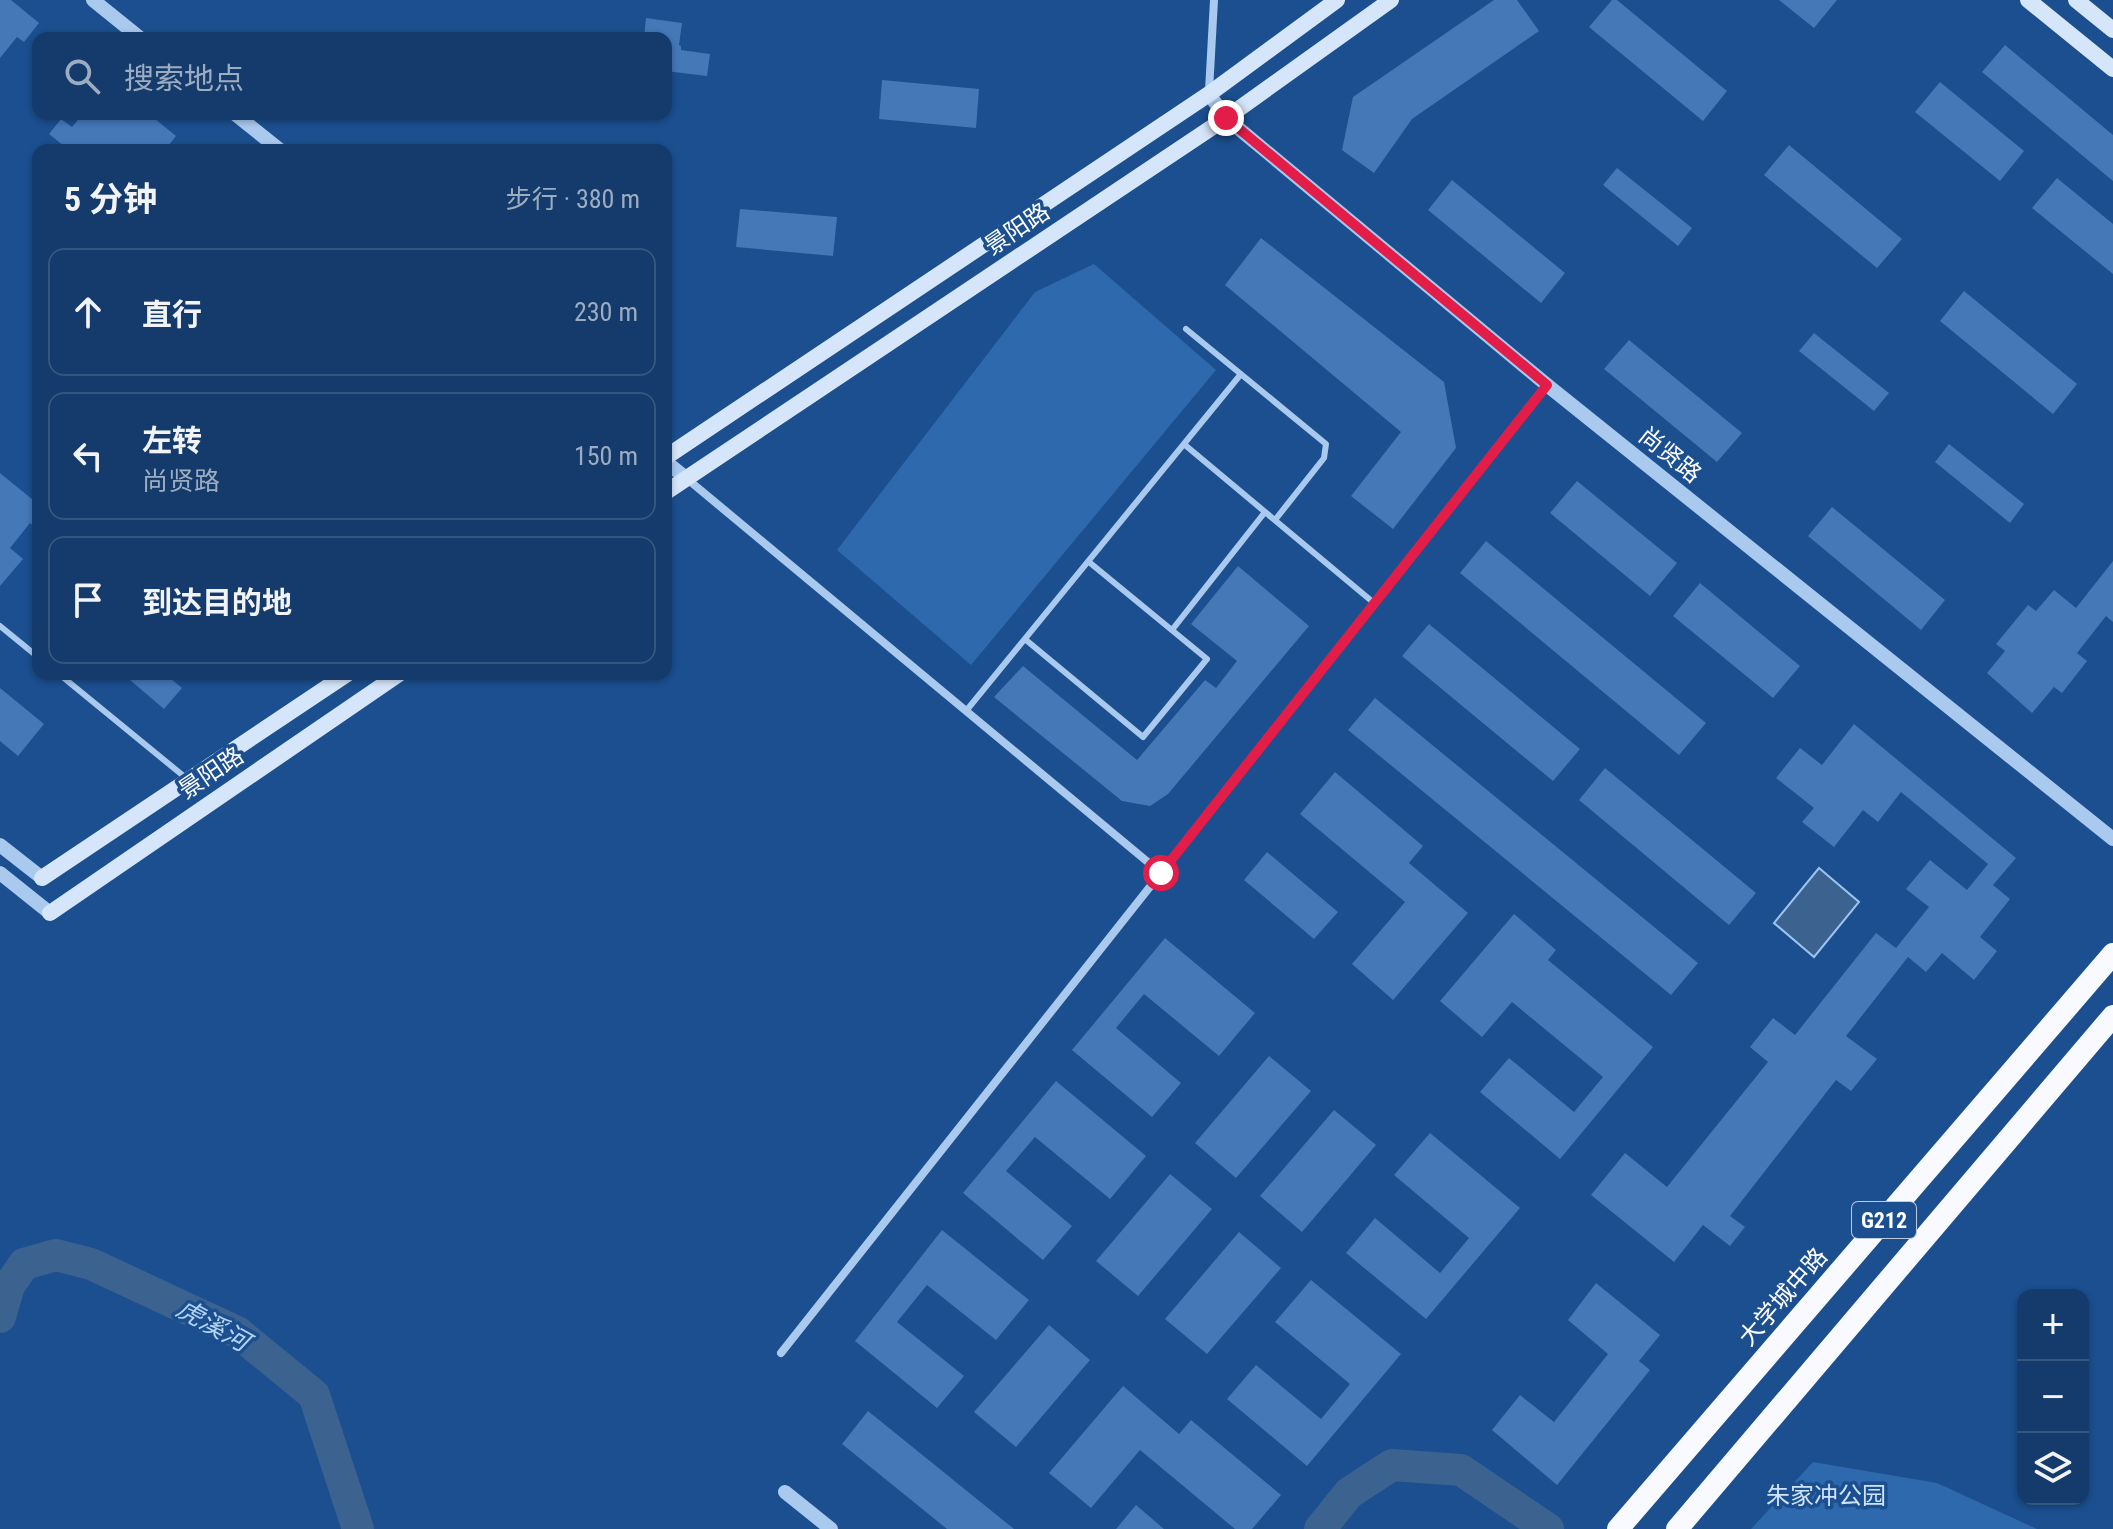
<!DOCTYPE html>
<html lang="zh">
<meta charset="utf-8">
<style>
:root{--surface:#143b6b;--page:#214673;--text:#f1f3f6;--muted:#9dadc1;--line:#33557e}
body{margin:0;font-family:"Roboto Condensed","Noto Sans SC",sans-serif;background:var(--page);color:var(--text)}
.controls{position:absolute;right:24px;bottom:24px;display:grid;overflow:hidden;border-radius:16px;box-shadow:0 2px 6px #0004}
.controls button{width:72px;height:72px;display:grid;place-items:center;padding:0;border:0;border-bottom:2px solid var(--line);background:var(--surface);color:var(--text);font:40px sans-serif}
.stop{position:absolute;width:24px;height:24px;margin:-18px;border:6px solid #e11d48;border-radius:50%;background:#fff}
.stop.end{background:#e11d48;border-color:#fff;box-shadow:0 2px 8px #0008}
.list{margin:0;padding:0;list-style:none}
h2{display:flex;justify-content:space-between;align-items:center;height:104px;margin:0;padding:0 32px;font-size:34px}
h2 small{font-size:26px;font-weight:400;color:var(--muted)}
.list li{display:grid;grid-template-columns:52px 1fr auto;gap:24px;align-items:center;box-sizing:border-box;height:128px;margin:0 16px 16px;padding:0 16px;border:2px solid var(--line);border-radius:16px}
.list b{display:block;font-size:30px;white-space:nowrap}
.list p{margin:0;font-size:26px;white-space:nowrap;color:var(--muted)}
.list em{font-size:26px;font-style:normal;color:var(--muted)}
.icon{flex:none;width:44px;height:44px;fill:none;stroke:currentColor;stroke-width:2;stroke-linecap:round;stroke-linejoin:round}
.map{position:relative;flex:none;width:2113px;height:1529px;overflow:hidden}
.search{position:absolute;background:var(--surface);box-shadow:0 2px 6px #0004;left:32px;top:32px;width:640px;height:88px;display:flex;align-items:center;gap:20px;box-sizing:border-box;padding:0 28px;border-radius:16px;color:var(--muted);font-size:30px}
.panel{position:absolute;background:var(--surface);box-shadow:0 2px 6px #0004;left:32px;top:144px;width:640px;height:536px;border-radius:16px}
.map>svg:first-child{display:block}
.green{fill:#2e69ad}
.water{fill:#3c6290;stroke:#9cc4f0;stroke-width:2}
.lines{fill:none;stroke-linecap:round;stroke-linejoin:round}
.river{stroke:#3c6290;stroke-width:32}
.building{fill:#4478b7}
.service{stroke:#a9c9ee;stroke-width:6}
.minor{stroke:#a9c9ee;stroke-width:8}
.tertiary{stroke:#a9c9ee;stroke-width:14}
.secondary{stroke:#d6e6fa;stroke-width:16}
.trunk{stroke:#f8faff;stroke-width:22}
.route{stroke:#e11d48;stroke-width:10}
.labels{text-anchor:middle;stroke-width:7;stroke-linejoin:round;paint-order:stroke}
.shield{fill:#1b4f8f;stroke:#bbcadd;stroke-width:2}
.shield-label{font-size:22px;font-weight:bold;fill:#fff}
.street-label{font-size:24px;fill:#fff;stroke:#1b4f8f}
.park-label{font-size:24px;fill:#cfe3fa;stroke:#1b4f8f}
.water-label{font-size:26px;font-style:italic;fill:#b5d3f5;stroke:#1b4f8f}
</style>
<div class="map">
<svg width="2113" height="1529" viewBox="0 0 2113 1529">
<rect width="100%" height="100%" fill="#1b4f8f"/>
<path class="green" d="M 1094,264 L 1216,370 L 971,665 L 837,550 L 1035,292 Z
M 1813,1462 L 1937,1483 L 2037,1529 L 1751,1529 Z"/>
<path class="water" d="M 1819,868 L 1859,902 L 1814,957 L 1774,923 Z"/>
<g class="lines">
<path class="river" d="M 0,1317 L 9,1286 L 24,1264 L 56,1255 L 91,1264 L 237,1332 L 314,1395 L 358,1529
M 1320,1529 L 1349,1493 L 1392,1465 L 1461,1470 L 1548,1529"/>
</g>
<path class="building" d="M 0,0 L 11,0 L 39,23 L 24,42 L 17,37 L 0,58 Z
M 1494,0 L 1517,0 L 1539,31 L 1412,119 L 1374,173 L 1342,150 L 1353,97 Z
M 1612,0 L 1617,0 L 1727,91 L 1703,121 L 1589,27 Z
M 1779,0 L 1837,0 L 1814,28 Z
M 646,18 L 682,23 L 679,45 L 681,46 L 681,50 L 710,54 L 707,76 L 666,71 L 666,38 L 644,38 Z
M 2005,45 L 2113,135 L 2113,181 L 1982,72 Z
M 882,80 L 979,89 L 976,128 L 879,119 Z
M 1940,82 L 2024,151 L 2000,181 L 1915,112 Z
M 83,114 L 149,114 L 176,136 L 165,150 L 69,150 L 49,134 L 61,119 L 72,127 Z
M 1789,145 L 1902,239 L 1877,268 L 1764,175 Z
M 1617,168 L 1692,228 L 1678,246 L 1603,185 Z
M 2057,178 L 2113,224 L 2113,274 L 2032,208 Z
M 1452,180 L 1565,273 L 1541,303 L 1428,210 Z
M 740,209 L 837,217 L 833,256 L 736,247 Z
M 1261,238 L 1444,382 L 1456,448 L 1393,529 L 1351,496 L 1401,432 L 1225,285 Z
M 1964,291 L 2077,384 L 2053,414 L 1940,321 Z
M 1814,333 L 1889,393 L 1874,411 L 1799,351 Z
M 1629,340 L 1742,433 L 1717,462 L 1604,369 Z
M 1949,444 L 2024,504 L 2010,523 L 1935,462 Z
M 0,473 L 38,504 L 38,530 L 30,523 L 10,548 L 23,559 L 0,586 Z
M 1577,481 L 1677,563 L 1650,596 L 1550,513 Z
M 1832,507 L 1945,600 L 1921,630 L 1808,536 Z
M 1486,541 L 1706,723 L 1679,755 L 1460,573 Z
M 2113,561 L 2113,622 L 2106,616 L 2077,653 L 2087,661 L 2062,693 L 2054,687 L 2032,713 L 1987,673 L 2005,651 L 1996,644 L 2028,605 L 2036,611 L 2054,590 L 2076,608 Z
M 1238,566 L 1309,626 L 1168,794 L 1150,806 L 1122,801 L 994,697 L 1023,666 L 1137,760 L 1205,680 L 1216,688 L 1237,661 L 1191,624 Z
M 1700,583 L 1800,666 L 1773,698 L 1673,616 Z
M 1429,624 L 1580,749 L 1553,781 L 1402,656 Z
M 123,674 L 165,674 L 182,688 L 164,709 Z
M 0,688 L 44,724 L 18,756 L 0,741 Z
M 1375,698 L 1698,963 L 1671,995 L 1348,730 Z
M 1854,724 L 2016,858 L 1993,885 L 2010,899 L 1980,937 L 1997,951 L 1974,980 L 1942,953 L 1926,972 L 1908,957 L 1846,1036 L 1877,1059 L 1851,1091 L 1836,1080 L 1730,1216 L 1745,1227 L 1730,1246 L 1703,1225 L 1674,1262 L 1591,1195 L 1625,1153 L 1667,1187 L 1768,1062 L 1750,1047 L 1773,1018 L 1795,1035 L 1876,933 L 1896,948 L 1929,907 L 1906,889 L 1930,860 L 1967,890 L 1988,864 L 1901,792 L 1878,822 L 1863,810 L 1834,847 L 1802,822 L 1814,808 L 1776,778 L 1800,748 L 1822,765 Z
M 1605,768 L 1756,893 L 1729,925 L 1579,800 Z
M 1335,772 L 1423,846 L 1409,863 L 1468,913 L 1393,1000 L 1352,964 L 1405,902 L 1300,814 Z
M 1267,852 L 1338,912 L 1314,939 L 1244,880 Z
M 1514,914 L 1556,950 L 1548,960 L 1653,1047 L 1560,1159 L 1480,1092 L 1509,1058 L 1574,1112 L 1603,1077 L 1512,1002 L 1482,1037 L 1440,1001 Z
M 1165,938 L 1255,1013 L 1219,1056 L 1144,994 L 1116,1028 L 1181,1083 L 1152,1117 L 1072,1050 Z
M 1269,1056 L 1311,1091 L 1236,1178 L 1195,1143 Z
M 1056,1081 L 1146,1156 L 1110,1199 L 1035,1137 L 1006,1171 L 1072,1226 L 1043,1260 L 963,1193 Z
M 1334,1110 L 1376,1145 L 1302,1232 L 1260,1196 Z
M 1430,1133 L 1520,1208 L 1426,1319 L 1346,1253 L 1375,1218 L 1440,1273 L 1469,1238 L 1394,1175 Z
M 1170,1174 L 1212,1209 L 1138,1296 L 1096,1261 Z
M 942,1230 L 1029,1300 L 996,1340 L 927,1285 L 897,1322 L 964,1376 L 937,1408 L 855,1341 Z
M 1239,1232 L 1281,1268 L 1207,1354 L 1165,1319 Z
M 1311,1280 L 1401,1354 L 1307,1466 L 1227,1399 L 1256,1365 L 1321,1419 L 1350,1384 L 1275,1322 Z
M 1596,1283 L 1660,1335 L 1639,1361 L 1650,1370 L 1557,1485 L 1492,1430 L 1520,1395 L 1554,1422 L 1608,1354 L 1568,1320 Z
M 1049,1325 L 1090,1360 L 1016,1447 L 974,1412 Z
M 1123,1386 L 1179,1434 L 1191,1420 L 1281,1495 L 1252,1529 L 1235,1529 L 1140,1450 L 1091,1508 L 1049,1473 Z
M 868,1411 L 1014,1529 L 947,1529 L 842,1444 Z
M 1136,1505 L 1164,1529 L 1116,1529 Z"/>
<g class="lines">
<path class="service" d="M 1186,329 L 1326,444 L 1324,458 L 1275,520
M 1185,445 L 1374,603
M 0,626 L 38,657
M 1172,630 L 1265,512
M 1026,640 L 1143,737 L 1207,659 L 1089,562
M 59,674 L 186,778
M 966,711 L 1241,374"/>
<path class="minor" d="M 1209,91 L 1214,0
M 686,478 L 1161,873
M 781,1353 L 1547,385"/>
<path class="tertiary" d="M 93,0 L 140,38
M 1209,94 L 1226,118 L 1547,385 L 2113,839
M 235,114 L 280,150
M 666,462 L 686,478
M 0,845 L 42,878
M 0,873 L 50,913
M 785,1492 L 831,1529"/>
<path class="secondary" d="M 2028,0 L 2113,69
M 2076,0 L 2113,30
M 666,457 L 1209,94 L 1337,0
M 666,492 L 1226,118 L 1391,0
M 42,878 L 347,674
M 50,913 L 399,674"/>
<path class="trunk" d="M 1618,1529 L 2113,954
M 1677,1529 L 2113,1016"/>
</g>
<g class="lines">
<path class="route" d="M 1161,873 L 1547,385 L 1226,118"/>
</g>
<g class="labels">
<rect class="shield" x="1852" y="1202" width="64" height="36" rx="6"/>
<g class="shield-label">
<text x="1884" y="1228">G212</text>
</g>
<g class="street-label">
<text transform="translate(1017 229) rotate(-34)" y="8">景阳路</text>
<text transform="translate(1670 455) rotate(39)" y="8">尚贤路</text>
<text transform="translate(211 773) rotate(-34)" y="8">景阳路</text>
<text transform="translate(1783 1297) rotate(-49)" y="8">大学城中路</text>
</g>
<g class="park-label">
<text x="1826" y="1504">朱家冲公园</text>
</g>
<g class="water-label">
<text transform="translate(213 1325) rotate(29)" y="9">虎溪河</text>
</g>
</g>
</svg>
<div class="controls">
<button>+</button>
<button>−</button>
<button><svg class="icon" aria-label="layers" viewBox="0 0 24 24"><path d="M12 4l9 5-9 5-9-5zM3 14l9 5 9-5"/></svg></button>
</div>
<div class="stop" style="left:1161px;top:873px"></div>
<div class="stop end" style="left:1226px;top:118px"></div>
<div class="search"><svg class="icon" aria-label="search" viewBox="0 0 24 24"><circle cx="10" cy="10" r="6"/><path d="M15 15l6 6"/></svg>搜索地点</div>
<section class="panel">
<h2>5 分钟<small>步行 · 380 m</small></h2>
<ul class="list">
<li><svg class="icon" aria-label="ahead" viewBox="0 0 24 24"><path d="M12 20V5M6 11l6-6 6 6"/></svg><div><b>直行</b></div><em>230 m</em></li>
<li><svg class="icon" aria-label="left" viewBox="0 0 24 24"><path d="M17 20v-9H6M10 6l-5 5 5 5"/></svg><div><b>左转</b><p>尚贤路</p></div><em>150 m</em></li>
<li><svg class="icon" aria-label="arrive" viewBox="0 0 24 24"><path d="M6 21V4h12l-3 4 3 4H6"/></svg><div><b>到达目的地</b></div></li>
</ul>
</section>
</div>
